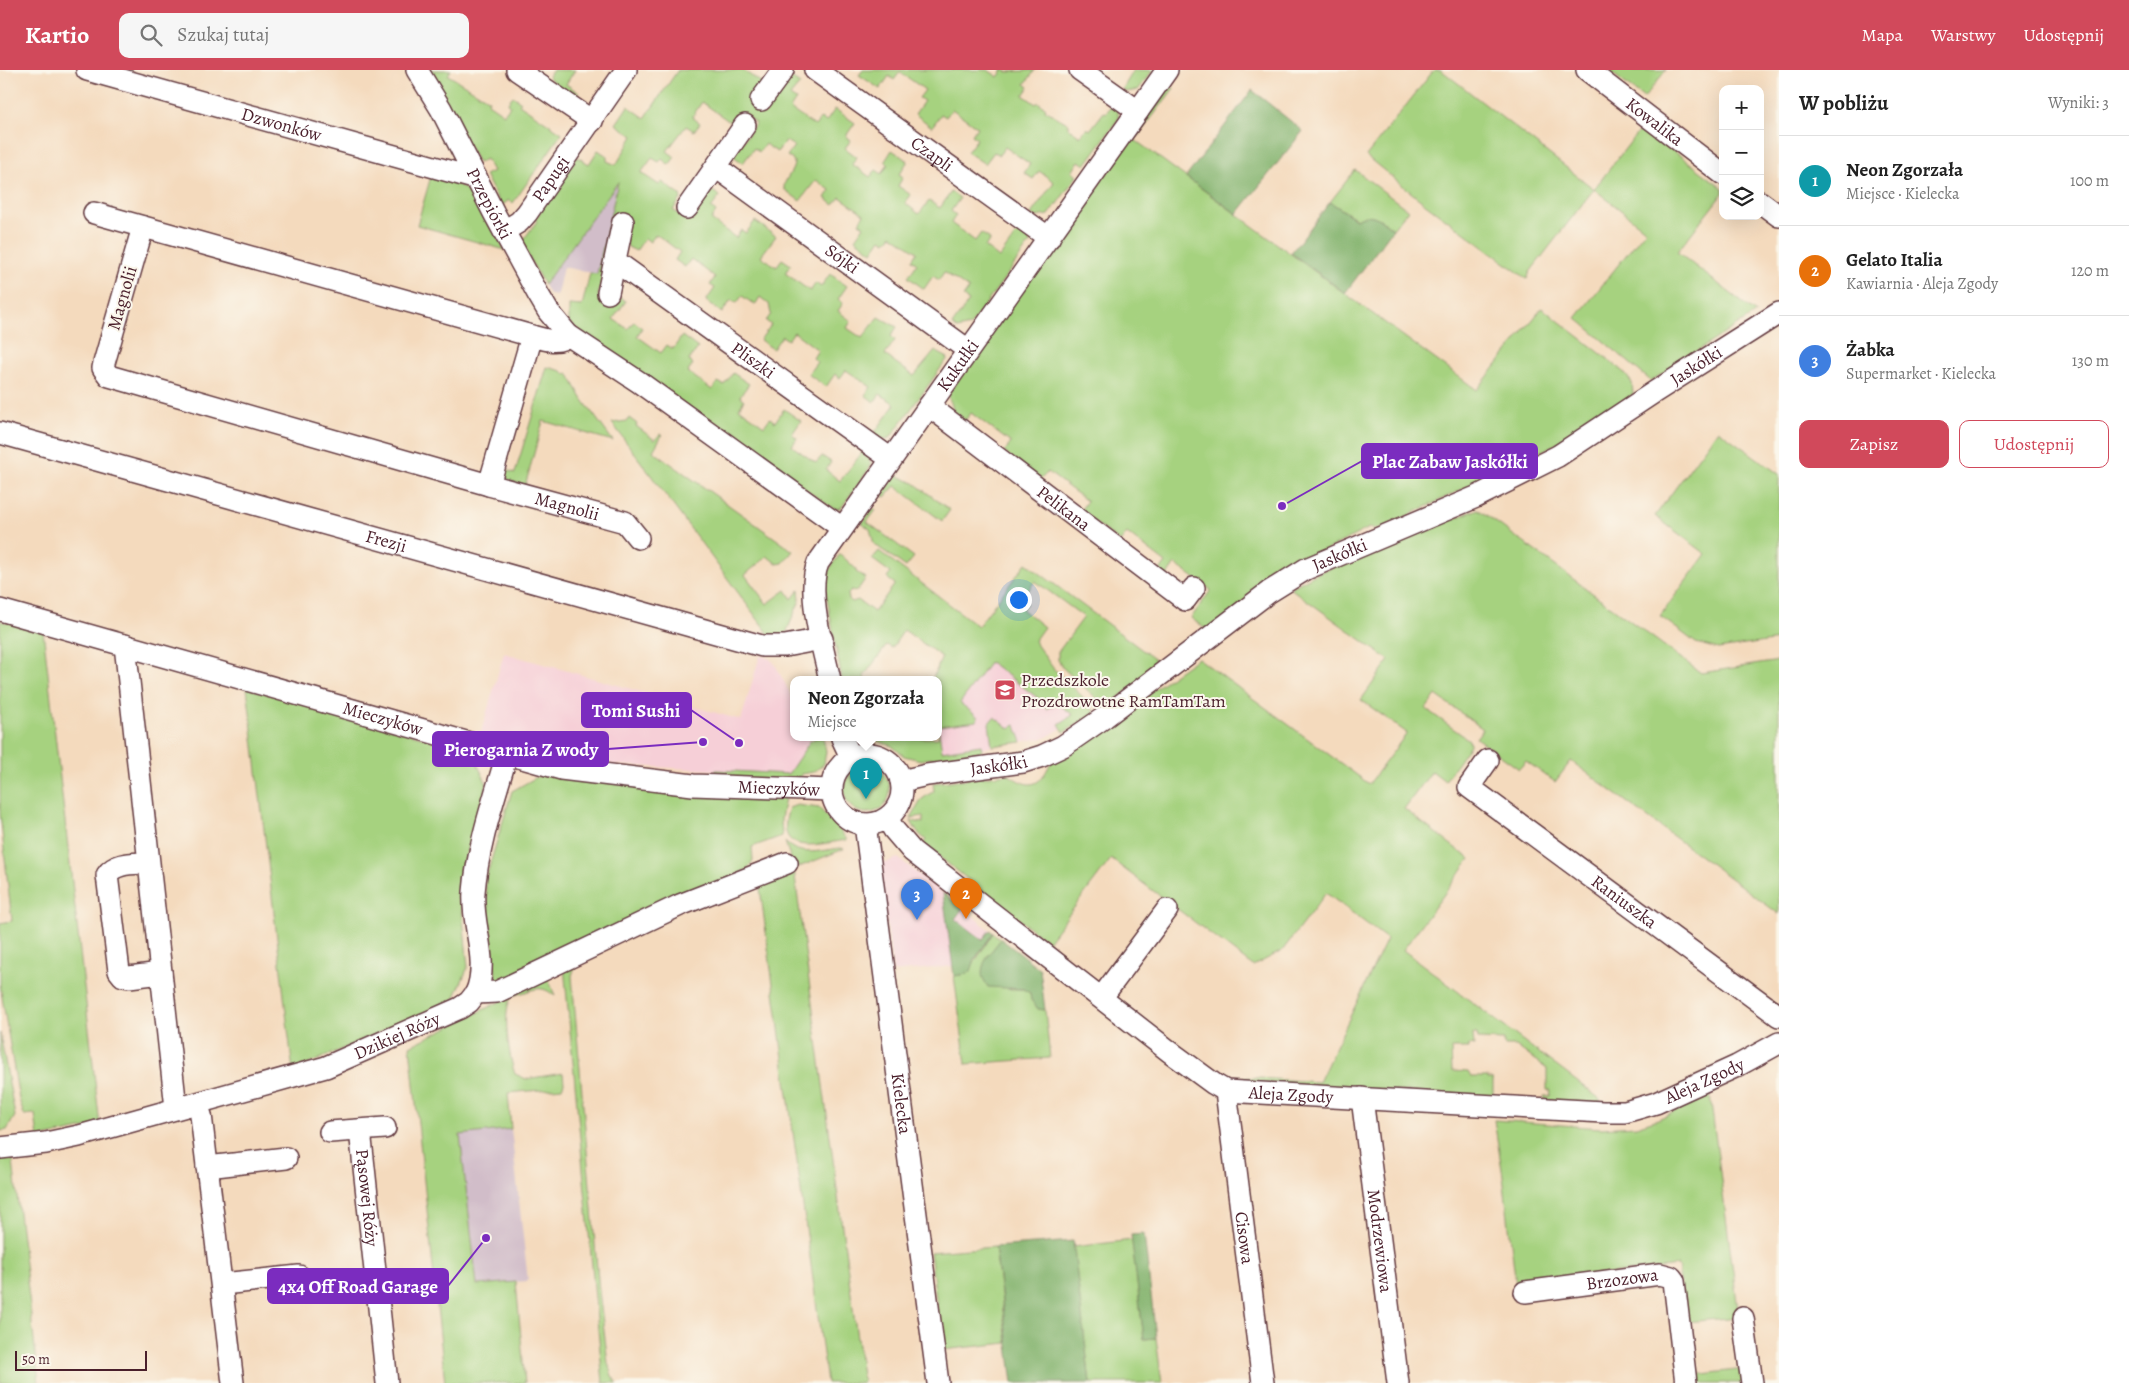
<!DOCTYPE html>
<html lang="pl">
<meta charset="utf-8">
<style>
:root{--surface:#fff;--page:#f6f6f6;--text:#222;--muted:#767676;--line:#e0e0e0;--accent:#d1495b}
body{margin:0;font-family:Alegreya,serif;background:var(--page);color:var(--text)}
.controls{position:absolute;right:15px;top:15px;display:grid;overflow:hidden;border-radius:10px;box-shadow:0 5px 20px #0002}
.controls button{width:45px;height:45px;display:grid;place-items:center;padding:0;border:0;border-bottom:1px solid var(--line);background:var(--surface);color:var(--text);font:25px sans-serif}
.scale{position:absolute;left:15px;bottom:12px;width:132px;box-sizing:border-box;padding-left:5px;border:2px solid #4a1f2b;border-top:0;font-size:14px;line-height:18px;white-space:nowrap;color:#4a1f2b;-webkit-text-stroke:4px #fbf7ec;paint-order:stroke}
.you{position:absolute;left:1018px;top:529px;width:18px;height:18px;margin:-12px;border:4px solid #fff;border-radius:50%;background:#1a73e8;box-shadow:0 0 0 8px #1a73e833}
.badge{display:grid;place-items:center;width:32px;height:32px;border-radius:50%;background:var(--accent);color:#fff;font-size:16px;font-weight:700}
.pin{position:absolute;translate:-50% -41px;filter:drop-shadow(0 1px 2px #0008)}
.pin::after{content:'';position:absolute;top:26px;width:18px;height:15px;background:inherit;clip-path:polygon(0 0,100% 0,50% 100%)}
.popup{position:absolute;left:790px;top:606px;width:152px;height:65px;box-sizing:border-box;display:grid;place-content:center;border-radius:10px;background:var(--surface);filter:drop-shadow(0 1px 4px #0005);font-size:16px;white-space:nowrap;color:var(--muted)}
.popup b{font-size:19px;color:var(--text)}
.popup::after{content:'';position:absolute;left:50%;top:100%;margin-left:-10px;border:10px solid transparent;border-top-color:var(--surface)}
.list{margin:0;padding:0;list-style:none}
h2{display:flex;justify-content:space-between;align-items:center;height:65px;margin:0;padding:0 20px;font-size:21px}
h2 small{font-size:16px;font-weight:400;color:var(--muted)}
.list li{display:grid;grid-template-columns:32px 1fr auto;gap:15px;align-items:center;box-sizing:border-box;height:90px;padding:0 20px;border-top:1px solid var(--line)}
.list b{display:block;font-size:19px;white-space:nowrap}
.list p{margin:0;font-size:16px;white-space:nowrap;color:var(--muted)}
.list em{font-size:16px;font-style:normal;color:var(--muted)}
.actions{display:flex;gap:10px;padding:15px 20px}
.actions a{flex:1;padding:11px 0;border:1px solid var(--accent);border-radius:10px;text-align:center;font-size:18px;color:var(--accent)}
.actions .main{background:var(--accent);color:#fff}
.icon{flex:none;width:28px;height:28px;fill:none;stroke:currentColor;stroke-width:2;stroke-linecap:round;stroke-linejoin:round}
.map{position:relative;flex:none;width:1779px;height:1313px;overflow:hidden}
header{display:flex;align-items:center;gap:30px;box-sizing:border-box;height:70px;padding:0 25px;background:var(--accent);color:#fff}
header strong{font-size:24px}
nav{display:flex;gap:28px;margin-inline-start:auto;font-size:18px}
.search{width:350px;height:45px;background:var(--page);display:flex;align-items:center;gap:12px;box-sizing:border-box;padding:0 18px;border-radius:10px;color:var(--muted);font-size:19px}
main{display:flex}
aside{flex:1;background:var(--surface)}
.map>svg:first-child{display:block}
.built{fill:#f6cfd7}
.industrial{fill:#d1bdc9}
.green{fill:#a6d27f;stroke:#787855}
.forest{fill:#84b46e;stroke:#676a4c}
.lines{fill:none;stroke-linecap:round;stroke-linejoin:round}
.minor-casing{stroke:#643b41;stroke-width:24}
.minor{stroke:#fff;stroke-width:21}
.labels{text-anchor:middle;stroke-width:4;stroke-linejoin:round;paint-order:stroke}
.street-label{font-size:18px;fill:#4a1f2b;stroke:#fbf7ec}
.poi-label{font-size:18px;fill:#4a1f2b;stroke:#fbf7ec;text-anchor:start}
.leader{fill:none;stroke:#7b2cbf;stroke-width:2}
.callout-dot{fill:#7b2cbf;stroke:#fbf7ec;stroke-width:2}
.callout{fill:#7b2cbf;stroke:#7b2cbf;stroke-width:2}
.callout-label{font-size:19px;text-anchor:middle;font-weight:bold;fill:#fff}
</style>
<header>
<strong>Kartio</strong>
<div class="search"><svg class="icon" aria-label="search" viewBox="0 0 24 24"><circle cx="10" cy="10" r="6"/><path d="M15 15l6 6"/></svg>Szukaj tutaj</div>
<nav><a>Mapa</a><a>Warstwy</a><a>Udostępnij</a></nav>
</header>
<main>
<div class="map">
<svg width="1779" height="1313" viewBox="0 0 1779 1313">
<rect width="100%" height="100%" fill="#fbf7ec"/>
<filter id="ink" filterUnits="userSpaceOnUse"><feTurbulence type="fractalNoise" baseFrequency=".02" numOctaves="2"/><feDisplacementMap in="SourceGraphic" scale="10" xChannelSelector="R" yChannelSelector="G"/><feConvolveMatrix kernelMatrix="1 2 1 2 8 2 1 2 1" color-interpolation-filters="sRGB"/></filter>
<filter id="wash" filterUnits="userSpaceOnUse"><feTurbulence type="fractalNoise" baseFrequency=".0096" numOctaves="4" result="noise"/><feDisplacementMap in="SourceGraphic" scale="20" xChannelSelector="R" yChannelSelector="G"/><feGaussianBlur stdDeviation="1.12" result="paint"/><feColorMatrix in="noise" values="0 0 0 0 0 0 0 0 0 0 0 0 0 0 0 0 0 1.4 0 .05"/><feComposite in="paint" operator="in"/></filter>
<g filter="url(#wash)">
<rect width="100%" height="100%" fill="#f4dabd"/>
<path class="built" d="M 990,565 L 1091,641 L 1045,668 L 914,688 L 938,668 L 939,633 Z
M 504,583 L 741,650 L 760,585 L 770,589 L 775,594 L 793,629 L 794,668 L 814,668 L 814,670 L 811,670 L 788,704 L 578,693 L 480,666 Z
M 898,788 L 943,823 L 953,896 L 893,902 L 879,795 Z
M 963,838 L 990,860 L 982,870 L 954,849 Z"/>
<path class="industrial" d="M 618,111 L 597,204 L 563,197 L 557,225 L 549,224 L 544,215 Z
M 511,1059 L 528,1211 L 477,1215 L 460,1065 Z"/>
<path class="green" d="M 427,0 L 451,0 L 448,5 L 489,30 L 488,33 L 504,44 L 510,36 L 508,32 L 513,26 L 521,32 L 519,34 L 562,63 L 513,133 L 509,130 L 501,136 L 485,105 L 493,101 L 486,89 L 478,93 Z
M 553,0 L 575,0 L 566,14 L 579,23 L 577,26 L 581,28 L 577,33 L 552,16 L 554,12 L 548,7 Z
M 678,0 L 742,0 L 764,14 L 788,6 L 800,14 L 790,26 L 796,30 L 790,39 L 815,56 L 821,48 L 826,52 L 835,39 L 855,53 L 846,66 L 851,70 L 845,78 L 857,87 L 852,94 L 870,107 L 876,100 L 882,104 L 888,94 L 885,91 L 892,80 L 908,91 L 899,104 L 903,107 L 898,116 L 911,125 L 905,133 L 919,144 L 929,131 L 940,138 L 951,122 L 960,128 L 951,141 L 956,145 L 951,153 L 975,171 L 981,163 L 990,169 L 985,177 L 999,188 L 1022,156 L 1027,160 L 1030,173 L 970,256 L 957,259 L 952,255 L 969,231 L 963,227 L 969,219 L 944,202 L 939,210 L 933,206 L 924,219 L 908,207 L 917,194 L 912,190 L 917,182 L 892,165 L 886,172 L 881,169 L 872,182 L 855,169 L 864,156 L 859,153 L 864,144 L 840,127 L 834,135 L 825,128 L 830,120 L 816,110 L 800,131 L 784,119 C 783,109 795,102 794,91 L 787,86 L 794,76 L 786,71 L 777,82 L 765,74 L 759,82 L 754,78 L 743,93 L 733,86 L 756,53 L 742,44 L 734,55 L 702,32 L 692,47 L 700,53 L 694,61 L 686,56 L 667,81 L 675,87 L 669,95 L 662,89 L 659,92 L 652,88 L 641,103 L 659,115 L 662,112 L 680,125 L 681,129 L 673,140 L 687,150 L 708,118 L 720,126 L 711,138 L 716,142 L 711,150 L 736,168 L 741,160 L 746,163 L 755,151 L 776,166 L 761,186 L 776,197 L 782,189 L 791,195 L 785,203 L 810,221 L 816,213 L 821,217 L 830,204 L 847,216 L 838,229 L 843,233 L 838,241 L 851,251 L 847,258 L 862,268 L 879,247 L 897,257 L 891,266 L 895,270 L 885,285 L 914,306 L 935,281 L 948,288 L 890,368 L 879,370 L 873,365 L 895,334 L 880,324 L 874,332 L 865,325 L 871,317 L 846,300 L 840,308 L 835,304 L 826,317 L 808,304 L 817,292 L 813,288 L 818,280 L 794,262 L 788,270 L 782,266 L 773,279 L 760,270 L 771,255 L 766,251 L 771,244 L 769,234 L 760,227 L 755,235 L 742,226 L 737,233 L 731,230 L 722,243 L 706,231 L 715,218 L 710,215 L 715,207 L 691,189 L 685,197 L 675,190 L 680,182 L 656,164 L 650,172 L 645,168 L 636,181 L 628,177 L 616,146 L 598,226 L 613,230 L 614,224 L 626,231 L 613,249 L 628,259 L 634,251 L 642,258 L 637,266 L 661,283 L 667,275 L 673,279 L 682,266 L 698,278 L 689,290 L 693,294 L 688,302 L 712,320 L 718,312 L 724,315 L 733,303 L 749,314 L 740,326 L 744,330 L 739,338 L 764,356 L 770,348 L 775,352 L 784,339 L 801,351 L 792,364 L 797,368 L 792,376 L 816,393 L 822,386 L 831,392 L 826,400 L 840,411 L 864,380 L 868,383 L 871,396 L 841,438 L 834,439 L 583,264 L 569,252 L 569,235 L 582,236 L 590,203 L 597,204 L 618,112 L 544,215 L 521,173 L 537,151 L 535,149 L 577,87 L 589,94 L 598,80 L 607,86 L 607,91 L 616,95 L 633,66 L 616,54 L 628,36 L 645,48 Z
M 863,0 L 988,0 L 998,7 L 1003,0 L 1008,2 L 1035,0 L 1025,14 L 1029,17 L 1023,25 L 1036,34 L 1038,32 L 1046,38 L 1045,40 L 1069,54 L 1068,57 L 1080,66 L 1087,58 L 1090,60 L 1104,42 L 1106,43 L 1113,33 L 1117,35 L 1119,48 L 1085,95 L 1079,91 L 1072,102 L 1077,106 L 1049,145 L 1036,147 L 1031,144 L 1054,112 L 1039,101 L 1033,109 L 1024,103 L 1030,94 L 1005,77 L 999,85 L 994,82 L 985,94 L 967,82 L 977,69 L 972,65 L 977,57 L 952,39 L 946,47 L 941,44 L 932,57 L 915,44 L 924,31 L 919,28 L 925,20 L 900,2 L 894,10 L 889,6 L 880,19 L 859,5 Z
M 1134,0 L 1153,0 L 1138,20 L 1126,22 L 1122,20 Z
M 1434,0 L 1441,0 L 1594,119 L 1642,57 L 1723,118 L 1723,123 L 1677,182 L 1756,243 L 1651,311 L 1576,248 L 1646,160 L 1594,119 L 1530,202 L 1527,209 L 1424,133 L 1366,86 Z
M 1608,0 L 1666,0 L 1644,28 Z
M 1168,15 L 1174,18 L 1135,70 L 1477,320 L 1542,238 L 1622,300 L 1632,313 L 1633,324 L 1611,342 L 1552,376 L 1380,459 L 1369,458 L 1314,486 L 1207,560 L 1191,548 L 1211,520 L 1175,494 L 1165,508 L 1159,502 L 1166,493 L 1127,463 L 1120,472 L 1080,441 L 1087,431 L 1048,402 L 1040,410 L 1004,382 L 1011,373 L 971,343 L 963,353 C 948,339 956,339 947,325 Z
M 1355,100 L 1408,140 L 1393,159 C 1382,150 1371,140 1357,149 L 1330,132 Z
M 431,106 L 461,116 L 471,124 L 505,180 L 417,155 Z
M 547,297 L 562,301 L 565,304 L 568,303 L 583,330 L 613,371 L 543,351 L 525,416 L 504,408 L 502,399 L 515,403 Z
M 629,348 L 637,354 L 636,356 L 655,370 L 660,364 L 662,365 L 653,381 L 793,481 L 783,493 L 777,494 L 767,486 L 745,505 L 767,534 L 786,520 L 792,529 L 799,520 L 800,530 L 786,563 L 787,569 L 771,567 L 612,353 L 627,351 Z
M 1718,360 L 1779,404 L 1779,570 L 1718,579 L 1696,573 L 1660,546 L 1706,484 L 1655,446 Z
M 896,405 L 914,413 L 950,440 L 942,451 L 895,416 L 885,427 L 882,425 Z
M 873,438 L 876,440 L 867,452 L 914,487 L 906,497 L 874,474 L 870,459 L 862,453 Z
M 1478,439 L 1701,603 L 1779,591 L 1779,844 L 1571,691 L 1555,712 L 1526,691 L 1519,699 L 1476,668 L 1483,659 L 1436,625 L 1426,639 L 1469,670 L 1470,675 L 1445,711 L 1432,701 L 1404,739 L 1470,789 L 1403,880 L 1600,1029 L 1600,1033 L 1544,1030 L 1544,1026 L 1550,1026 L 1551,1020 L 1547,1020 L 1547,999 L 1516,976 L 1504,976 L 1504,970 L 1478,969 L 1477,964 L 1473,964 L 1474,976 L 1468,975 L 1468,978 L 1451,978 L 1452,1001 L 1468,1002 L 1471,1007 L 1488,1007 L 1488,1009 L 1493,1009 L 1493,1027 L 1246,1012 L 1243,1007 L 1319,1012 L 1387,869 L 1326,823 L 1282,881 L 1253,896 L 1111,789 L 1048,872 L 923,774 L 926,770 L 917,762 L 911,751 L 923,753 L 923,746 L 911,748 L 912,746 L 922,729 L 934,721 L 933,713 L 1008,704 C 1031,721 1040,716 1051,692 L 1198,588 L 1369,714 L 1407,663 L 1361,630 L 1389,590 L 1290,518 L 1320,502 Z
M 879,481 L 978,556 L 1026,493 L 1161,594 L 1104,639 L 1094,626 L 1063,598 L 1058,590 L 1058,582 L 1084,547 L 1035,511 L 1022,529 L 1027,533 L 1022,539 L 1044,557 L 1034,571 L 1053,598 L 1088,632 L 1095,644 L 1064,662 L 1059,654 L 1073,645 L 1057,633 L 1047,639 L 1039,629 L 990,592 L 960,633 L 978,647 L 977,651 L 939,656 L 938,610 L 932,610 L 942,587 L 904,560 L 892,578 L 887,575 L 864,606 L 865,610 L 842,610 L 825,518 L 826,504 L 840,484 L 856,499 L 856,502 L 866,508 L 857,521 L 851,520 L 848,524 L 849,529 L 852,532 L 858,530 L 874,542 L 895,514 L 887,508 L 891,503 L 872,489 Z
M 0,551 L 43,560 L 100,1055 L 38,1068 L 35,1044 L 24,1045 L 19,1029 L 0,915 L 0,853 L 12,851 L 0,744 Z
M 247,618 L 471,681 L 487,714 L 459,810 L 468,897 L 454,929 L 293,1001 Z
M 994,647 L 1010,659 L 1014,655 L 1016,656 L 1022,672 L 992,676 L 989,653 Z
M 939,661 L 942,681 L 981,675 L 982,681 L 920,690 L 904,686 L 892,676 L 869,668 L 938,668 Z
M 814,668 L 823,668 L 826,681 L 824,694 L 814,702 L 801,704 L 801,712 L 715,708 L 716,700 L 788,704 L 811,670 L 814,670 Z
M844 720a23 23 0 1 1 46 0a23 23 0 1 1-46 0Z
M 544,703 L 785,728 L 781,749 L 782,766 L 752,777 L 753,790 L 748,799 L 497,916 L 485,811 L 512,721 Z
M 797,735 L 819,738 L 840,760 L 847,770 C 817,774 773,788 789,738 Z
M 785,772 C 800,788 822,780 841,778 L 844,779 L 794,799 L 863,1313 L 827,1313 L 759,811 L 794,798 Z
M 993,863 L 1001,869 L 987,887 L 1010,919 L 1024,919 L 1030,923 L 1031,930 L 1038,939 L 1045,940 L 1050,988 L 966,994 L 954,906 C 957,905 963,905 966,904 C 969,902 989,869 993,863 Z
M 576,892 L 572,906 L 599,1221 L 608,1293 L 612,1306 L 618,1313 L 603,1313 L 564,897 Z
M 547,905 L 555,926 C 545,918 540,917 528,921 C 524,923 516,924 513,926 C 500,936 510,991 515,1004 L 526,1009 L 563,1003 L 564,1013 L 562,1018 L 508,1023 L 511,1059 L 460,1065 L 477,1215 L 516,1212 L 525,1313 L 445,1313 L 410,976 L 499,932 L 504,927 Z
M 0,963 L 15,1046 L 7,1060 L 0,1061 Z
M 1710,1025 L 1739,1247 L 1686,1252 L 1678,1196 L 1516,1215 L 1503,1106 L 1494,1050 L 1601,1058 L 1636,1056 L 1658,1049 Z
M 12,1083 L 39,1313 L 0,1313 L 0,1084 Z
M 1132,1170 L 1144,1269 L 1156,1268 L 1162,1313 L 1090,1313 L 1073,1177 Z
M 995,1177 L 1007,1273 L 942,1280 L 944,1263 L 940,1260 L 930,1182 Z
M 1745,1299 L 1747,1313 L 1695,1313 L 1694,1305 Z"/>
<path class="forest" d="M 1252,20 L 1303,61 L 1237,144 L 1186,107 Z
M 1330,132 L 1356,149 C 1372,140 1381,150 1393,159 L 1345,223 L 1291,183 Z
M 943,823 L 963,838 L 955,849 L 982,870 L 990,860 L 993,863 L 975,889 L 971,901 L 967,904 L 954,906 Z
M 1001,869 L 1040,899 L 1045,940 L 1038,939 L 1031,930 L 1030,923 L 1024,919 L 988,917 C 973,900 990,883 1001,869 Z
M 1144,1164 L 1156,1268 L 1144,1269 L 1131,1165 Z
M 1073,1171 L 1090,1313 L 1013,1313 L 995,1177 Z"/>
</g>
<g filter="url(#ink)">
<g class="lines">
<g class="minor-casing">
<g id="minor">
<path id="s1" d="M 87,0 L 477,109"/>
<path id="s2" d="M 417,0 L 441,39 L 494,143 L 538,224 L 548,241 L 568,265 L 639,312 L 842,458"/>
<path d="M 517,0 L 592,51"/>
<path id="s3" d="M 815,0 L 1049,168"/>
<path d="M 1080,0 L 1138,41"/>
<path id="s4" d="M 1587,0 L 1723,104"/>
<path d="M 761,30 L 783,0"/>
<path id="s5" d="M 716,97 L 968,280"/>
<path d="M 1760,132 L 1779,146"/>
<path d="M 687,138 L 745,55"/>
<path d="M 94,143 L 532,266 C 543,269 559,275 568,265"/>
<path d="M 143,157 L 104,293 L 103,298 L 109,306 L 489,415 L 532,266"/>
<path id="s6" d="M 504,161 L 519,152 L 527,143 L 626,0"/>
<path id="s7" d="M 615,191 L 891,389"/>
<path d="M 608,223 L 623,152"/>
<path id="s8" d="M 929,336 L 1185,530 L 1194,518"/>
<path id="s9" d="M 0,363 L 762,576 L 785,576 L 822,569"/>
<path id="s10" d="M 489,415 L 625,452 L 638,468"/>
<path id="s11" d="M 0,540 L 561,699 L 693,715 L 831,720"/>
<path d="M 125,575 L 176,1038"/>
<path id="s12" d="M 830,610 C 823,578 806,523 818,493 L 1167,0"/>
<path d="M 842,668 L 851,687"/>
<circle cx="867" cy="719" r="35"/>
<path id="s13" d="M 1488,690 L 1469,717 L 1779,946"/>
<path id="s14" d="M 901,711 L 927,705 L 1023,692 L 1042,686 L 1063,676 L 1105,647 L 1269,522 L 1306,499 L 1476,427 L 1558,386 L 1653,323 L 1779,243"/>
<path id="s15" d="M 887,748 L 894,760 L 912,781 L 1169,981 L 1214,1014 L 1226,1021 L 1603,1042 L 1625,1042 L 1656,1033 L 1737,996 L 1779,973"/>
<path id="s16" d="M 865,754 L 938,1313"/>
<path d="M 148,793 C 134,794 115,792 107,805 L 119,901 L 123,906 L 129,907 L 161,903"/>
<path d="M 476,923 C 490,890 471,856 474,822 C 478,774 494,730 507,684"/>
<path d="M 1102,927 L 1167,840"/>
<path id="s17" d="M 1226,1021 L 1263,1313"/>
<path id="s18" d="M 1362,1028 L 1398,1313"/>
<path d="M 201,1045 L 233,1313"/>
<path id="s19" d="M 360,1060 L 387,1313"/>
<path d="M 330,1062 L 385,1058"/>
<path id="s20" d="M 0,1078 L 46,1073 L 79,1066 L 326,997 L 460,938 L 469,932 L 476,923 L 497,922 L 680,835 L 787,793"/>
<path d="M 207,1097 L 286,1088"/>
<path d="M 222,1214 L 299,1206"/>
<path id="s21" d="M 1525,1222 L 1660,1204 L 1671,1207 L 1674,1211 L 1686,1313"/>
<path d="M 1743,1248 L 1752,1313"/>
</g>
</g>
<use href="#minor" class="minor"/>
</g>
</g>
<defs>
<g id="school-square" transform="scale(1.125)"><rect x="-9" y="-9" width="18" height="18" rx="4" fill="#d1495b" stroke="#fbf7ec"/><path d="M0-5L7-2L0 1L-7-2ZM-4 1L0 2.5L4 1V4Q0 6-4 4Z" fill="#fff"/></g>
</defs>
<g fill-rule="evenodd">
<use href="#school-square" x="1005" y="620"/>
</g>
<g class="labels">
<g class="street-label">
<text dy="6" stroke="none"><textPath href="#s4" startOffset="85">Kowalika</textPath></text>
<text dy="6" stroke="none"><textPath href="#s1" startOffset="202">Dzwonków</textPath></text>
<text dy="6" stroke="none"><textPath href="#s3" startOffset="144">Czapli</textPath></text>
<text dy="6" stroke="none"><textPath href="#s6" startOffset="71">Papugi</textPath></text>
<text dy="6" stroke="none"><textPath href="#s2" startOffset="152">Przepiórki</textPath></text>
<text dy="6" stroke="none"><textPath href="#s5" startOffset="156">Sójki</textPath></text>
<text transform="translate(122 228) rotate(-74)" y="6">Magnolii</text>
<text dy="6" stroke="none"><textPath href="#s7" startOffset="170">Pliszki</textPath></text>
<text dy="6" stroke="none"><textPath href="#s12" startOffset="361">Kukułki</textPath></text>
<text dy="6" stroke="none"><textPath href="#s14" startOffset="909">Jaskółki</textPath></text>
<text dy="6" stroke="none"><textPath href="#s10" startOffset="81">Magnolii</textPath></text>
<text dy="6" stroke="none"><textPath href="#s8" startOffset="169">Pelikana</textPath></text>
<text dy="6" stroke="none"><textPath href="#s9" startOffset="401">Frezji</textPath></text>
<text dy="6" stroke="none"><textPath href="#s14" startOffset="504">Jaskółki</textPath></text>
<text dy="6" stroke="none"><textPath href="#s11" startOffset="398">Mieczyków</textPath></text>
<text dy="6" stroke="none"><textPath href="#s14" startOffset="99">Jaskółki</textPath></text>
<text dy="6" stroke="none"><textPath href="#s11" startOffset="802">Mieczyków</textPath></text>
<text dy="6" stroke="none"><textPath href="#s13" startOffset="226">Raniuszka</textPath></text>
<text dy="6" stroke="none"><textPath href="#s20" startOffset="414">Dzikiej Róży</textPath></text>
<text dy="6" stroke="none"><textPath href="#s15" startOffset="922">Aleja Zgody</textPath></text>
<text dy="6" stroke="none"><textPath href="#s15" startOffset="502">Aleja Zgody</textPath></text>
<text dy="6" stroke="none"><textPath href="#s16" startOffset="282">Kielecka</textPath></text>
<text dy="6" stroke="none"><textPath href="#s19" startOffset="68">Pąsowej Róży</textPath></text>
<text dy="6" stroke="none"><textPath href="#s17" startOffset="148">Cisowa</textPath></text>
<text dy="6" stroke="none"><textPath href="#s18" startOffset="144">Modrzewiowa</textPath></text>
<text dy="6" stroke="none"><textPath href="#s21" startOffset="98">Brzozowa</textPath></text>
</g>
<g class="poi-label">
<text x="1021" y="616">Przedszkole<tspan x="1021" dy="21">Prozdrowotne RamTamTam</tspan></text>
</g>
</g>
<path class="leader" d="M1282 436L1362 391M739 673L691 640M703 672L608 679M486 1168L448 1216"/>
<g class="callout-dot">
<circle cx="1282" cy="436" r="5"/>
<circle cx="739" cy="673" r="5"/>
<circle cx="703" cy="672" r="5"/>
<circle cx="486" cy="1168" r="5"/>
</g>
<g class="callout">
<rect x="1362" y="374" width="175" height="34" rx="5"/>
<rect x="582" y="623" width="109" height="34" rx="5"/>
<rect x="433" y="662" width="175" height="34" rx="5"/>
<rect x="268" y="1199" width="180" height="34" rx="5"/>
</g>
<g class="callout-label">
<text x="1450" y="398">Plac Zabaw Jaskółki</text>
<text x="636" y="647">Tomi Sushi</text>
<text x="521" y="686">Pierogarnia Z wody</text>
<text x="358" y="1223">4x4 Off Road Garage</text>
</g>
</svg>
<div class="controls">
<button>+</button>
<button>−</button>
<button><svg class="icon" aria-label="layers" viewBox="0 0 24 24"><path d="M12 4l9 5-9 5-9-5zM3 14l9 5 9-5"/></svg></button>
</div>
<div class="scale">50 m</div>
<div class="you"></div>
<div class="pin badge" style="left:866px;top:729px;background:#0f9aa8">1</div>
<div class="popup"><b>Neon Zgorzała</b>Miejsce</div>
<div class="pin badge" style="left:966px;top:849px;background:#e8710a">2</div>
<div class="pin badge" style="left:917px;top:850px;background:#3f7fe0">3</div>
</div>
<aside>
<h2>W pobliżu<small>Wyniki: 3</small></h2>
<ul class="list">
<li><span class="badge" style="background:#0f9aa8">1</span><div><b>Neon Zgorzała</b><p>Miejsce · Kielecka</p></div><em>100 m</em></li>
<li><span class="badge" style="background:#e8710a">2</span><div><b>Gelato Italia</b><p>Kawiarnia · Aleja Zgody</p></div><em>120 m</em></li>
<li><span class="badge" style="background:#3f7fe0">3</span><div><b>Żabka</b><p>Supermarket · Kielecka</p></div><em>130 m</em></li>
</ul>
<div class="actions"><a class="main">Zapisz</a><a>Udostępnij</a></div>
</aside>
</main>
